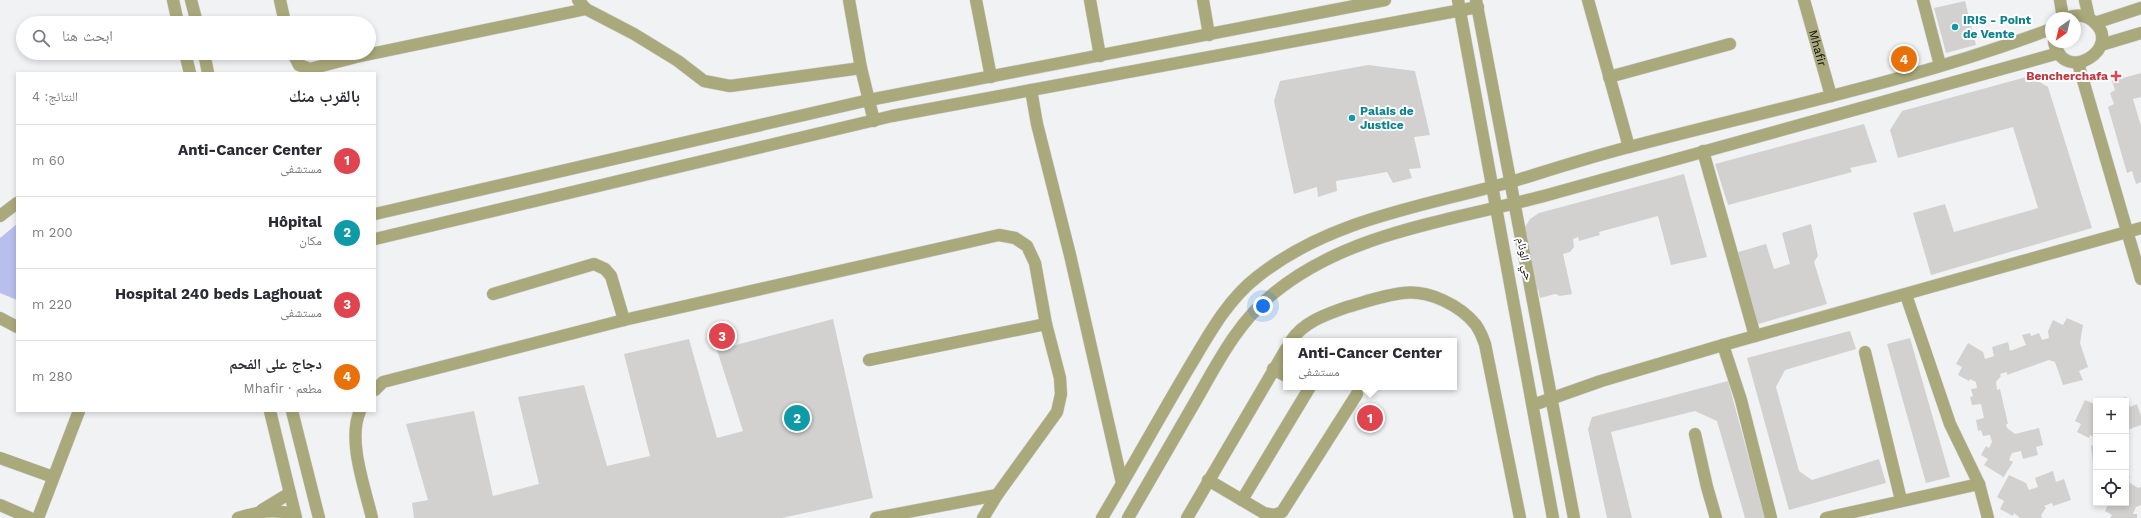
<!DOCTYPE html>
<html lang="ar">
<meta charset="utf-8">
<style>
:root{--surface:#fff;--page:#f7f7f7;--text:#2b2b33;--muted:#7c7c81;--line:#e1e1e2;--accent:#2563eb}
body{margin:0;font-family:"Work Sans","Noto Naskh Arabic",sans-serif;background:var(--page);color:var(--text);direction:rtl}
.controls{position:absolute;right:12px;bottom:12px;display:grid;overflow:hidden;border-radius:0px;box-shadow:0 2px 6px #0003}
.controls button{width:36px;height:36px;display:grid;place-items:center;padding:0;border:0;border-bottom:1px solid var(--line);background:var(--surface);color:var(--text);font:20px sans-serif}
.compass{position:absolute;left:2045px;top:12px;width:36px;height:36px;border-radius:50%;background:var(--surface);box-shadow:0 2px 6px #0003;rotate:214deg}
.you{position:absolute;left:1263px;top:306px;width:14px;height:14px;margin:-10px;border:3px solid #fff;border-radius:50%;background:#1a73e8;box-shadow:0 0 0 6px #1a73e833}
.badge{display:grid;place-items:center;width:26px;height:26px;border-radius:50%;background:var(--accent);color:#fff;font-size:13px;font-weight:700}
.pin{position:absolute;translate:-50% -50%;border:2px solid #fff;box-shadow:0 1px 4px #0006}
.popup{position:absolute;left:1283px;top:338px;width:174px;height:52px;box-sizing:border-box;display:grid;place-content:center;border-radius:0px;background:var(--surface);filter:drop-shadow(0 1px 3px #0005);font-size:13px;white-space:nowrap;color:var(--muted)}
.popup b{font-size:15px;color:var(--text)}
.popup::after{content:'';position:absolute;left:50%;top:100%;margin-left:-8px;border:8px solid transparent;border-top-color:var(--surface)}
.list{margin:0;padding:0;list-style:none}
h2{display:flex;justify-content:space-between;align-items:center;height:52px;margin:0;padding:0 16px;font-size:17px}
h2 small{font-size:13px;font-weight:400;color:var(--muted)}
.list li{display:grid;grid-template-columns:26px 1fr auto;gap:12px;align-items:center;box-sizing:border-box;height:72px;padding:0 16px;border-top:1px solid var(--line)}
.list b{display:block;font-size:15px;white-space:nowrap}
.list p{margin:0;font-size:13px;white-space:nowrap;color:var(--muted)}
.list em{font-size:13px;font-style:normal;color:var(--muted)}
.icon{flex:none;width:22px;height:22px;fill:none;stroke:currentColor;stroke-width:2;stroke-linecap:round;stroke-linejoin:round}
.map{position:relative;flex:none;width:2141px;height:518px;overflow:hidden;direction:ltr}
.search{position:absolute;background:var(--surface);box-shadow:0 2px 6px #0003;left:16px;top:16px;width:360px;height:44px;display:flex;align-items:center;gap:10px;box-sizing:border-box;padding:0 14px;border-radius:22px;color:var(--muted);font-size:15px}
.panel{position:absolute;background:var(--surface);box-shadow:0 2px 6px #0003;left:16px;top:72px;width:360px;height:340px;border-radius:0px;direction:rtl}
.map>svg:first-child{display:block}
.green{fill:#b8bfed}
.building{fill:#d2d1cf}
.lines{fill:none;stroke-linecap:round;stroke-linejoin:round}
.minor-casing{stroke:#cdced0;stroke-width:13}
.minor{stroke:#aaa97b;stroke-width:12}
.culture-dot{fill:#0f9aa8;stroke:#fff;stroke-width:1.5}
.health-dot{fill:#e0444e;stroke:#fff;stroke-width:1.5}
.labels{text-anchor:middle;stroke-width:4;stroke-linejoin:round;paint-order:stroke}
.culture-label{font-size:12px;font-weight:bold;fill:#0d838f;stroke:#fff;text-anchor:start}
.street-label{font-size:12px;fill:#111112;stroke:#fff}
.health-label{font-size:12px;font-weight:bold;fill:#be3a42;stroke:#fff;text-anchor:end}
</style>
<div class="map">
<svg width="2141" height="518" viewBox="0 0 2141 518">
<rect width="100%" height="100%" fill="#f1f2f4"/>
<path class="green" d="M 17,224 L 17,300 L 0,293 L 0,238 Z"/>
<path class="building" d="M 1965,1 L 1976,45 L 1946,53 L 1934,8 Z
M 1368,65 L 1415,71 L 1430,135 L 1414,137 L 1421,168 L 1409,169 L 1412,178 L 1393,183 L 1387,172 L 1336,181 L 1337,191 L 1318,197 L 1317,187 L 1294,194 L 1274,101 L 1280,81 Z
M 2141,73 L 2141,97 L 2133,99 L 2141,126 L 2141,182 L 2136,184 L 2132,171 L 2127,173 L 2108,107 L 2114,104 L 2110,93 L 2115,90 L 2112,81 Z
M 2030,76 L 2048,87 L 2092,228 L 1931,275 L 1913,213 L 1945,204 L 1954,232 L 2038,208 L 2013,127 L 1898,158 L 1890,130 L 1902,111 Z
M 1864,124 L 1877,162 L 1850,168 L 1852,172 L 1728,205 L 1715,164 Z
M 1684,174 L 1707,257 L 1671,265 L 1658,216 L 1599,232 L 1600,235 L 1579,241 L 1578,237 L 1573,239 L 1574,247 L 1570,252 L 1563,254 L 1572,294 L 1560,296 L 1555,294 L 1540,298 L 1538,289 L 1535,290 L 1525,227 L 1530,219 L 1539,213 Z
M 1811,224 L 1818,256 L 1814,262 L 1827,304 L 1755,325 L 1735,253 L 1766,244 L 1774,269 L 1790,264 L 1782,233 Z
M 2067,318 L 2083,325 L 2080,343 L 2088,367 L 2079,371 L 2083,380 L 2063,385 L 2055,362 L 2049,360 L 2007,375 L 2007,372 L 2000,374 L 2001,376 L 1996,382 L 1997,390 L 2000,389 L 2008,424 L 2006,424 L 2007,428 L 2015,434 L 2039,428 L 2043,445 L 2036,447 L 2038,455 L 2023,459 L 2021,451 L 2012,453 L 2009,460 L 2013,462 L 2003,478 L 2002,476 L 1984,465 L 1988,459 L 1981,455 L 1986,446 L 1989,448 L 1992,442 L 1990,435 L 1983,436 L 1981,430 L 1978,431 L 1976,420 L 1984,418 L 1981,404 L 1972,405 L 1970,397 L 1973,396 L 1971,389 L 1977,388 L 1976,382 L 1970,379 L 1969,381 L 1958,375 L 1962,367 L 1956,364 L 1968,343 L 1983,352 L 1985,359 L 1994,356 L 1992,347 L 2008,342 L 2010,351 L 2026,345 L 2022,335 L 2030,333 L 2031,336 L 2039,333 L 2042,340 L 2049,338 L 2048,331 L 2053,320 L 2063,325 Z
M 833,319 L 873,498 L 782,518 L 414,518 L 412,503 L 428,500 L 406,424 L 474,411 L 493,496 L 539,484 L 518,397 L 584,385 L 607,466 L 650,456 L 624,354 L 689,339 L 717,438 L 743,431 L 717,350 Z
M 1850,331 L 1856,349 L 1785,370 L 1776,387 L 1799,471 L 1812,480 L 1879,459 L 1886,483 L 1789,510 L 1747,358 Z
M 1910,338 L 1950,477 L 1926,483 L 1887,344 Z
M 1728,381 L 1765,518 L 1745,518 L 1717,421 L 1695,411 L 1611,432 L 1632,518 L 1607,518 L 1588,429 L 1592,417 Z
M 2126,397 L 2130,407 L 2137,404 L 2141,416 L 2141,425 L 2127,430 L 2126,401 L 2115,401 Z
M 2085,400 L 2096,405 L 2096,438 L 2090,435 L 2089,438 L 2077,432 L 2081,424 L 2075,421 Z
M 2096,444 L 2096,461 L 2093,462 L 2091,446 Z
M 2126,465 L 2130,478 L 2128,479 L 2130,483 L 2138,488 L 2141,487 L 2141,505 L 2136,507 L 2133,514 L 2137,514 L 2137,518 L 2110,518 L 2112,515 L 2105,511 L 2109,503 L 2126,503 Z
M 2053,471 L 2056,482 L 2064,479 L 2071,500 L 2053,506 L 2052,503 L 2044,506 L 2046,508 L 2041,515 L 2042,518 L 2020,518 L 2014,513 L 2013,516 L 2000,509 L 2004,501 L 1997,497 L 2009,475 L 2026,483 L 2029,490 L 2038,487 L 2035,478 Z"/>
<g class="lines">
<g class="minor-casing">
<g id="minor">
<path d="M 173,0 L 178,23"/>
<path d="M 191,0 L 197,23"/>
<path d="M 280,0 L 285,23"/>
<path d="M 578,0 L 586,9 L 634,34 L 678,61 L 704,81 L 730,86 L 861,68"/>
<path d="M 849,0 L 861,68 L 874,121"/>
<path d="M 976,0 L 991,77"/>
<path d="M 1090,0 L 1100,56"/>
<path d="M 1203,0 L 1209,35"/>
<path d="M 1458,0 L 1553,518"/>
<path d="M 1476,0 L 1574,518"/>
<path d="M 1588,0 L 1629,147"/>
<path id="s1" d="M 1804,0 L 1831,96"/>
<path d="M 1923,0 L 1940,65"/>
<path d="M 2060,0 L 2063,18"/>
<path d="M 2085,0 L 2089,18"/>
<path d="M 2095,23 L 2141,8"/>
<path d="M 2054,42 C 2064,87 2125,47 2093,21 C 2085,15 2076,14 2067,18"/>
<path d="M 2101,45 L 2141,33"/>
<path d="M 185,53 L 190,73"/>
<path d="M 204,53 L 208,73"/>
<path d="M 293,53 L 299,65 L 310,69 L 356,57 L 586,9"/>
<path d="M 2078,63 L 2141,279"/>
<path d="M 1609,77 L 1730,44"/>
<path d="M 1031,90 L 1037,124 L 1070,255 L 1122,483"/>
<path d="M 1703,151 L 1755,336"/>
<path d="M 375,214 L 869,100 L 1385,0"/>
<path d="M 0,216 L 17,203"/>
<path d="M 375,239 L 892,116 L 1478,7"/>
<path d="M 493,294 L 594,264 L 605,269 L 611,276 L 624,320"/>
<path d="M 1906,295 L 1950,424 L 1979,484 L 1988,518"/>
<path d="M 0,318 L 17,327"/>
<path d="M 1291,341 C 1303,322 1327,314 1347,307 C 1365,302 1384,295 1403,293 C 1429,290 1460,305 1476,325 C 1480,331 1483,338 1485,344 L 1520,518"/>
<path d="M 1723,345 L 1741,400 L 1771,518"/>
<path d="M 1865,352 L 1901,500"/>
<path d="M 869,360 L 1046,324"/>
<path d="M 1273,369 L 1286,376"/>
<path d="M 375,390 L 383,382 L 624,320 L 999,235 L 1015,238 L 1027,246 L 1035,263 L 1046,324 L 1060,378 L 1061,394 L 1057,412 L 997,495 L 983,518"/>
<path d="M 1533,405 L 1601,381 L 1723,345 L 2141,228"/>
<path d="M 270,411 L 296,518"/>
<path d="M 292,411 L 319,518"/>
<path d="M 360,411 C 347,440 365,488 372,518"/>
<path d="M 1695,434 L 1707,487 L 1716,518"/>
<path d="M 0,458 L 53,477"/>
<path d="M 1208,480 L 1264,513 L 1274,515 L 1282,512 L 1357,394"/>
<path d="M 1242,500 L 1310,387"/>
<path d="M 0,505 L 30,518"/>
<path d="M 262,510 L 290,493"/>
<path d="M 38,518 L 79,411"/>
<path d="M 238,518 C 258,512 274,508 295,515"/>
<path d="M 876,518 L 997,495"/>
<path d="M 1102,518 C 1131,469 1158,420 1187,371 C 1207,338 1226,301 1257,277 C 1331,218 1426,206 1514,181 C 1553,169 1593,156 1633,146 C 1773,109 1916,80 2051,29"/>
<path d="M 1128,518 C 1149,481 1170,445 1191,409 C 1215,368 1236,323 1274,293 C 1351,230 1458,220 1551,194 C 1720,147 1889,100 2059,53"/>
<path d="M 1187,518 L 1286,349"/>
<path d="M 1826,518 L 1979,484"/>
</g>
</g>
<use href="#minor" class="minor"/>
</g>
<g class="culture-dot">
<circle cx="1955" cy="27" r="4"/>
<circle cx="1352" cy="118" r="4"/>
</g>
<path class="health-dot" d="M2114 70h4v4h4v4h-4v4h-4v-4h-4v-4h4z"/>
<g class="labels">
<g class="culture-label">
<text x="1963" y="24">IRIS - Point<tspan x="1963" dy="14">de Vente</tspan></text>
<text x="1360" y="115">Palais de<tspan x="1360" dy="14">Justice</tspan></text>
</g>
<g class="street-label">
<text dy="4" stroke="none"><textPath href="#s1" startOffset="50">Mhafir</textPath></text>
<text transform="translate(1525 259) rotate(79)" y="4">حي الوئام</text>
</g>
<g class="health-label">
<text x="2108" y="80">Bencherchafa</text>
</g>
</g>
</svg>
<div class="controls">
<button>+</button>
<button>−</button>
<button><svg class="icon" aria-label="locate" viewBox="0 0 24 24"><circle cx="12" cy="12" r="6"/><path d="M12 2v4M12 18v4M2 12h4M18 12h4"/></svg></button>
</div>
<svg class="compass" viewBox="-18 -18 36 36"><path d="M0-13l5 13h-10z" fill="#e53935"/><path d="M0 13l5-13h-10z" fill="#7c7c81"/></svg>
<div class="you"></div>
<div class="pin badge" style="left:1370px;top:418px;background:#e0444e">1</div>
<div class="popup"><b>Anti-Cancer Center</b>مستشفى</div>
<div class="pin badge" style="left:797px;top:418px;background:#0f9aa8">2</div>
<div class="pin badge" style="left:722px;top:336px;background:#e0444e">3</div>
<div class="pin badge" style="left:1904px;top:59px;background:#e8710a">4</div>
<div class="search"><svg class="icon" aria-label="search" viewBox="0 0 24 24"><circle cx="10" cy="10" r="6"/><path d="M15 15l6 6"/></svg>ابحث هنا</div>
<section class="panel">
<h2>بالقرب منك<small>النتائج: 4</small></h2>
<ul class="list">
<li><span class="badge" style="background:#e0444e">1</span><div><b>Anti-Cancer Center</b><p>مستشفى</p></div><em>60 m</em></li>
<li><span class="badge" style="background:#0f9aa8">2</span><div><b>Hôpital</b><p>مكان</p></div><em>200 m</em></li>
<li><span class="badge" style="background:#e0444e">3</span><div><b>Hospital 240 beds Laghouat</b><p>مستشفى</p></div><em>220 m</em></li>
<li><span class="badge" style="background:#e8710a">4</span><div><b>دجاج على الفحم</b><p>مطعم · Mhafir</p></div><em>280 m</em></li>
</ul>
</section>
</div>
